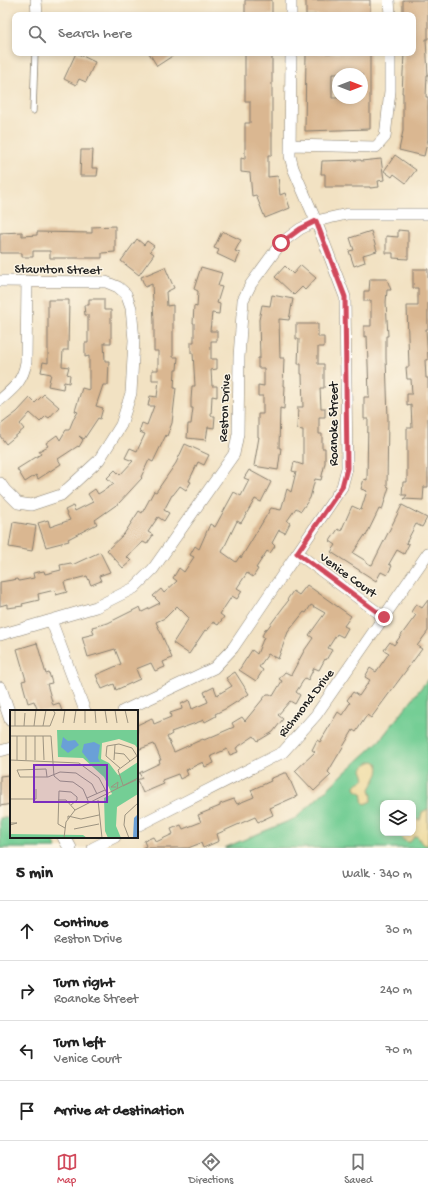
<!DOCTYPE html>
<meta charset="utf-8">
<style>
:root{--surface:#fff;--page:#f2f2f2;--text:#222;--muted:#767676;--line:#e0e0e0;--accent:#d1495b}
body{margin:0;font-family:"Gochi Hand",sans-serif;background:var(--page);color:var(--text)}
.controls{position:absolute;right:12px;bottom:12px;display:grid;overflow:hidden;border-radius:8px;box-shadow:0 2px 6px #0003}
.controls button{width:36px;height:36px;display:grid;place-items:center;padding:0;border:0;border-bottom:1px solid var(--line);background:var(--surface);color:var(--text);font:20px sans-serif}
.compass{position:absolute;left:332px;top:68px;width:36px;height:36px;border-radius:50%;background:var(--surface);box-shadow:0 2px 6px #0003;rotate:90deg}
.stop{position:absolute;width:12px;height:12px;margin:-9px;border:3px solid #d1495b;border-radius:50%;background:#fff}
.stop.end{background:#d1495b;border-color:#fff;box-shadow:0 1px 4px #0008}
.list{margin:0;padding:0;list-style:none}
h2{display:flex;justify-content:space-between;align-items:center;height:52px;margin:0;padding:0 16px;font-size:17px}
h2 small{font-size:13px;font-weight:400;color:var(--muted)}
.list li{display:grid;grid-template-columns:26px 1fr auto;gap:12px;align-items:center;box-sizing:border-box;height:60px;padding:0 16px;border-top:1px solid var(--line)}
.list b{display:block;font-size:15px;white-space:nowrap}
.list p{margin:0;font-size:13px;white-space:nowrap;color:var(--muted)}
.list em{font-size:13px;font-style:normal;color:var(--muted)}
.icon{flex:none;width:22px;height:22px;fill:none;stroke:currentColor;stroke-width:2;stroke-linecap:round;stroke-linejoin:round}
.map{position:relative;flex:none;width:428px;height:848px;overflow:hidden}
.search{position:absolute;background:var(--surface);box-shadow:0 2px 6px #0003;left:12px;right:12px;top:12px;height:44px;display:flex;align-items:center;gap:10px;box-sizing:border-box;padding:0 14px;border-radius:8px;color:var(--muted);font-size:15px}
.sheet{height:292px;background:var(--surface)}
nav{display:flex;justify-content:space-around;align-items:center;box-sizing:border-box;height:56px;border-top:1px solid var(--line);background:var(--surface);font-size:11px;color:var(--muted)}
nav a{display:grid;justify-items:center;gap:2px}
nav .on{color:var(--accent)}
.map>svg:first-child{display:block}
.green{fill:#74ce95;stroke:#487558;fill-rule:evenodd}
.sand{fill:#eeda9e;stroke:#857b5d}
.building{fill:#dab791;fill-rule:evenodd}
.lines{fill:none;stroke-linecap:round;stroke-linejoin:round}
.service-casing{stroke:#877f70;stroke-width:7}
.minor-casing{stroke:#877f70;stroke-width:12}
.tertiary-casing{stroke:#877f70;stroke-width:14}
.service{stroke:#fff;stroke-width:5.5}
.minor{stroke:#fff;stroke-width:11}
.tertiary{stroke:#fff;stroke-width:13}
.route{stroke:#d1495b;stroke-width:5}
.labels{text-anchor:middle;stroke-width:3;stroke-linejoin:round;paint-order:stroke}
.street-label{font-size:13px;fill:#1c1c1c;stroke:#fcf5e5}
.inset-road{fill:none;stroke:#9c9380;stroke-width:1}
.view{fill:#7b2cbf;fill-opacity:0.15;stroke:#7b2cbf;stroke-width:2}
.inset-edge{fill:none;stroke:#1c1c1c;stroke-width:2}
</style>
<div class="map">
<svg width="428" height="848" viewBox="0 0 428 848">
<rect width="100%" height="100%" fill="#fcf5e5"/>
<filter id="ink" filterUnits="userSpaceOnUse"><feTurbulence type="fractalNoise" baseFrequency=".025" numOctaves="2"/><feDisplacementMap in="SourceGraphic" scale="8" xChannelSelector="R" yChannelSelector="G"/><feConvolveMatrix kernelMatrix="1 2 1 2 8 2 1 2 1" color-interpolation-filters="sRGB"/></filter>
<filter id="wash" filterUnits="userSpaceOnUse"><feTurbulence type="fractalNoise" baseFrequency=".012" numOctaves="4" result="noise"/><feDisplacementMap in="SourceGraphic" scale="16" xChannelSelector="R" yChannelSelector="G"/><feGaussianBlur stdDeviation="0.9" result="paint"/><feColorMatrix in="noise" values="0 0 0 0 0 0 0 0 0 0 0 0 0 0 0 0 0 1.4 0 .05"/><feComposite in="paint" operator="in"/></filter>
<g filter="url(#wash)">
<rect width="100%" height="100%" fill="#f2e2c3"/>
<path class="green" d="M 428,679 L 428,848 L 224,848 L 296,818 L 380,740 ZM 383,803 L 413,803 L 413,833 L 383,833 Z
M 0,818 L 11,818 L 11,837 L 51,837 L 57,848 L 0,848 Z"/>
<path class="sand" d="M 374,761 L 377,763 L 379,768 L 378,774 L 370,789 L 372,796 L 371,801 L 365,804 L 362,801 L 363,794 L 356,790 L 355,786 C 361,777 369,786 362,770 C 364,765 368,762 374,761 Z
M 428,809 L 428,845 C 420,845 421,840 417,836 L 414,837 L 410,842 C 404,842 400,838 401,833 L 413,833 L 413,820 L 420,820 L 422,812 Z"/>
<g id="blocks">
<path class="building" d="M 245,0 L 272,0 L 272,15 L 245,15 Z
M 306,0 L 370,0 L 370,15 L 306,15 Z
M 403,0 L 428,0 L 428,39 L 426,39 L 428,75 L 427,75 L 426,97 L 428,97 L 428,139 L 424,156 L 399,150 L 403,131 L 403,93 L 402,93 L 404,53 L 413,53 L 413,15 L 403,15 Z
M 76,53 L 95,62 L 86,82 L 79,79 L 76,85 L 64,79 Z
M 149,53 L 177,53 L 157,66 Z
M 245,53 L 272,53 L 272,155 L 268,155 L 268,177 L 278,176 L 280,195 L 285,193 L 290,208 L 265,218 L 256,195 L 252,196 L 250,173 L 241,172 L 241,158 L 245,159 L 245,123 L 250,123 L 250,101 L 245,101 Z
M 306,53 L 370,53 L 370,129 L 305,131 ZM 332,74 L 362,74 L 362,98 L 332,98 Z
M 81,150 L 93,150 L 92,168 L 98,168 L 97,176 L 80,176 Z
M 395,155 L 416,170 L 406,183 L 394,174 L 392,177 L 384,171 Z
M 381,159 L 384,180 L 378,181 L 379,187 L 370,188 L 370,187 L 325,187 L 325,174 L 321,174 L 322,161 L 361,160 L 361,161 Z
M 115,226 L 115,252 L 102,253 L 102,258 L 50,258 L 50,251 L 33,251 L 33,257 L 22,257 L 22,253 L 0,253 L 0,233 L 22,232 L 22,236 L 37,235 L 37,232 L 92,233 L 92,227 Z
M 398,230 L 408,231 L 408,259 L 393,258 L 393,253 L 386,253 L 386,236 L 398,237 Z
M 222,231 L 241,240 L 235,251 L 240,253 L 236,263 L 217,254 L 219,250 L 214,248 Z
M 371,231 L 377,251 L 363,255 L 365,262 L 354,266 L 349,251 L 354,250 L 350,238 Z
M 137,239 L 144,245 L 147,241 L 154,246 L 150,251 L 154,254 L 139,275 L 121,261 Z
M 301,265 L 316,278 L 305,290 L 302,287 L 294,295 L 275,277 L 285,266 L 293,274 Z
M 165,267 L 174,288 L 166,292 L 167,306 L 173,305 L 173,357 L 178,357 L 177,370 L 175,370 L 174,388 L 176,388 L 172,423 L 167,436 L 166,435 L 153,462 L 149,460 L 141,477 L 142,478 L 119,503 L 95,520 L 97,524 L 68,539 L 69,541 L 46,547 L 38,523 L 48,520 L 50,527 L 70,520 L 65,510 L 73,506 L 75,511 L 93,502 L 88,494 L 95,489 L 98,494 L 114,484 L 107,478 L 115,470 L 120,475 L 133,461 L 125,458 L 130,448 L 137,451 L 145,434 L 139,432 L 142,423 L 147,425 L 154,406 L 148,406 L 150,396 L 157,397 L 159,380 L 152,380 L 152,370 L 158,370 L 158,351 L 154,351 L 154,321 L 152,284 L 145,287 L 141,277 Z
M 201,267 L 222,273 L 218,286 L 222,287 L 217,303 L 220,304 L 219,314 L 212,313 L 210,331 L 217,331 L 217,341 L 211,341 L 211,359 L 217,359 L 217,369 L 211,370 L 212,386 L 217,386 L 217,397 L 212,396 L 211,416 L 215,416 L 214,428 L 208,427 L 206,440 L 187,438 L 188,424 L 191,424 L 193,408 L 191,408 L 191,400 L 192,386 L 195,386 L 193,353 L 191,353 L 191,342 L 194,342 L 194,323 L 193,323 L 194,306 L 197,307 L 198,291 L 194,289 Z
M 413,269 L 428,269 L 428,329 L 426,329 L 428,360 L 425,360 L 426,378 L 428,378 L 428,487 L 424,487 L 423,500 L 404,499 L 407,495 L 402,495 L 403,482 L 407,482 L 407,428 L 412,428 L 411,405 L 407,406 L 407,394 L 412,394 L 411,379 L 407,379 L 406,367 L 409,367 L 407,306 L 418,306 L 418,288 L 413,288 Z
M 370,279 L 387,279 L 391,290 L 387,290 L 386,302 L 388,336 L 386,336 L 386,358 L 388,419 L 387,486 L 389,487 L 382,510 L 379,509 L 366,536 L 365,535 L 353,553 L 366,561 L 366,563 L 372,565 L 402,505 L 427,518 L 422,527 L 416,524 L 406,543 L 409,544 L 404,554 L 397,550 L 389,564 L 392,566 L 387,575 L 381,572 L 376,581 L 331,552 L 336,545 L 330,541 L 338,529 L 341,531 L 352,506 L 361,510 L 367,491 L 361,489 L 364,479 L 367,480 L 368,419 L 364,419 L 364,397 L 369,397 L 368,364 L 367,336 L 364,337 L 364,326 L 371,326 L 371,301 L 364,301 L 364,291 L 369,291 Z
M 272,295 L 293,299 L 289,320 L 279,319 L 280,358 L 284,358 L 283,386 L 285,386 L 284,409 L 280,408 L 279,448 L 281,448 L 278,470 L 254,466 L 259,437 L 258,437 L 258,414 L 263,414 L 263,396 L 258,396 L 258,385 L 264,386 L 264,368 L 258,368 L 258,358 L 260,358 L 259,320 L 262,305 L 270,306 Z
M 89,299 L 104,299 L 104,310 L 111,310 L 111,343 L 104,343 L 105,361 L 109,361 L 108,385 L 103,385 L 96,406 L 103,408 L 100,419 L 98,418 L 84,439 L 79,436 L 83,440 L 79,447 L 78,446 L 58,459 L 61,464 L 38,479 L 36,475 L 25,482 L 17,469 L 41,454 L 39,451 L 48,446 L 46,443 L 57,435 L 60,440 L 66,430 L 69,430 L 73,420 L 78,412 L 75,411 L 82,388 L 89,390 L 89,356 L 85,357 L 85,343 L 88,343 L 88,315 L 85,315 L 84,305 L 89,305 Z
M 48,300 L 69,300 L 68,350 L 63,350 L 62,366 L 69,367 L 67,374 L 70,375 L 69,383 L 64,382 L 63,389 L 48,386 L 51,374 L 41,372 L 43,362 L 48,363 Z
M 296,324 L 318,324 L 318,337 L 324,337 L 324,347 L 318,347 L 318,364 L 324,364 L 324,388 L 320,388 L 321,408 L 325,408 L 325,417 L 319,417 L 319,434 L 322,434 L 322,448 L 325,448 L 325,463 L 321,480 L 315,479 L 310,498 L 301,511 L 296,508 L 287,521 L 290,523 L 285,533 L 279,530 L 272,543 L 275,546 L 270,553 L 267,551 L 256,568 L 258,569 L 253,577 L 247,573 L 237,588 L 242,591 L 237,599 L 232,596 L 220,614 L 224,617 L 218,625 L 213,622 L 207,631 L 205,630 L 189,654 L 173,643 L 189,618 L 177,606 L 165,618 L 156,622 L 172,658 L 163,662 L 165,667 L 155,671 L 151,663 L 136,669 L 140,679 L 116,690 L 114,684 L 102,689 L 96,675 L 121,664 L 115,649 L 88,657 L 82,637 L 94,634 L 92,627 L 108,623 L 140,607 L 142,612 L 160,603 L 153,596 L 161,589 L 164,593 L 177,581 L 173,578 L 179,568 L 184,572 L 194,557 L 190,555 L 195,546 L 199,549 L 210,524 L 215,527 L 234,492 L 241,496 L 249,480 L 244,478 L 249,470 L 271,482 L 261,502 L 255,499 L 241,523 L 237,521 L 222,552 L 236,562 L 240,556 L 241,558 L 271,508 L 281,510 L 287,489 L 291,492 L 296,472 L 292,471 L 294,462 L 303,465 L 303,430 L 297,429 L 298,407 L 303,407 L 302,374 L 301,374 L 301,364 L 298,364 L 299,339 L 296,339 Z
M 44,394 L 59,407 L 49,418 L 46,416 L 40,422 L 30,413 L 20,424 L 24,429 L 6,444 L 0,436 L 0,425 L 17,412 L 30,398 L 35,403 Z
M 185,444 L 209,455 L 204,465 L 198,462 L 189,481 L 191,482 L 186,490 L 180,486 L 173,495 L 172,495 L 164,510 L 169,513 L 164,521 L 158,517 L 148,532 L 153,535 L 147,544 L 143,542 L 127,557 L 131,561 L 123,568 L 107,550 L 124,534 L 139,511 L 142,513 L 154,491 L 156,492 L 176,463 Z
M 13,522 L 36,526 L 32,551 L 9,547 Z
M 100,552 L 110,572 L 99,576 L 101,581 L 91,585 L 87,576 L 64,582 L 67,592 L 56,595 L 55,590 L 38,594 L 39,600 L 22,604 L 23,606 L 7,608 L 7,604 L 0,606 L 0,582 L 18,579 L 19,581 L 34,578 L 33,573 L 44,571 L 45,574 L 61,570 L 60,565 L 71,563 L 72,565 Z
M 307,585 L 351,616 L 344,626 L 348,628 L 343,637 L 337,634 L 328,648 L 332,650 L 326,660 L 325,659 L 319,670 L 314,668 L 308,680 L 305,678 L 296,692 L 300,695 L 295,704 L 290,701 L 278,715 L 283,719 L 273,732 L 258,741 L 254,736 L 236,748 L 238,752 L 230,755 L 227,749 L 211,756 L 214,763 L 205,767 L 203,762 L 186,770 L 188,775 L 180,779 L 178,774 L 162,780 L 164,784 L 143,793 L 137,780 L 142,778 L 139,773 L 160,763 L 159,760 L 161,760 L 154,744 L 137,750 L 137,725 L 152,718 L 154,724 L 171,717 L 170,713 L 182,709 L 181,704 L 189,700 L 192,709 L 208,702 L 204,692 L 214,687 L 217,695 L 232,686 L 226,678 L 235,672 L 249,694 L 227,708 L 215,714 L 216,716 L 205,722 L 204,720 L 171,732 L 172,734 L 167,737 L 174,752 L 203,739 L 204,740 L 234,727 L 232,723 L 242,717 L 245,721 L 267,694 L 270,694 L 273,696 L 282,681 L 279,679 L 285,672 L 291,675 L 304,651 L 313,638 L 309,635 L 325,613 L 311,605 L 306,613 L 304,612 L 288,632 L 278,659 L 268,654 L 259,667 L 263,670 L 256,681 L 239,670 L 252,650 L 257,654 L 264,637 L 262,636 L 266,628 L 267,629 L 288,601 L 287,600 L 293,591 L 299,595 Z
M 428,600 L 428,631 L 417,646 L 422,649 L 371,718 L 367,715 L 356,732 L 353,730 L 328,772 L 331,775 L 314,791 L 295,771 L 315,752 L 312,750 L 317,740 L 320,742 L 338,712 L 342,715 L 350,703 L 347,700 L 353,692 L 359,696 L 370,680 L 365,677 L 370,668 L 376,672 L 389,653 L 384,650 L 390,642 L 394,645 L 416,615 L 411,612 L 416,604 L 422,608 Z
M 37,643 L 46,674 L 49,673 L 52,683 L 47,684 L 53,705 L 59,703 L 62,711 L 38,711 L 34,701 L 28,703 L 22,681 L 26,680 L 17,649 Z
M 284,773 L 287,773 L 297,796 L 270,808 L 273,815 L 258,822 L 255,817 L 217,834 L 219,841 L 203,848 L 201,843 L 188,848 L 142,848 L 146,846 L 144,841 L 153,837 L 156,842 L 173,834 L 171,829 L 181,825 L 183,829 L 201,822 L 198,815 L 220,806 L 220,804 L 234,799 L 237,804 L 254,797 L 251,790 L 271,781 L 270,779 Z
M 9,775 L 11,786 L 11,804 L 0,806 L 0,776 Z"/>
</g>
</g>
<g filter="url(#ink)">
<use href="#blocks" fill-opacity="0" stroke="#877f70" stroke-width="1"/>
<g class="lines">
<g class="service-casing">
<path id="service" d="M 33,111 L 35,53"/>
</g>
<g class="minor-casing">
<path id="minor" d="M 36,0 L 37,15
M 389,0 L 390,15
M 291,15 L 291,0
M 290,145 L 376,147 L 385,137 L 390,91 L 390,53
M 0,281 L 106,282 L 118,287 L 126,294 L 131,308 L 134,340 L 131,393 L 121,425 L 99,460 L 61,495 L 31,505 L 18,503 L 5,490 L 0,483
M 0,400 C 14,388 23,381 26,362 L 27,281
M 297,553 L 384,617
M 51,620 L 85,711
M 0,635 L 96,607 L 134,588 L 153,569 L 234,454 L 238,434 L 239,357 L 243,300 L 251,284 L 281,243 L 300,229 L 316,221 L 347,214 L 428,214
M 123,711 L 214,668 L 233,648 L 342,487 L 347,468 L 345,297 L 316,221 L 293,168 L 290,156 L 291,53
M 0,751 L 11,748
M 137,826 L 283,752 L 316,715 L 428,553
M 93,848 L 115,837"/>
</g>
<g class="tertiary-casing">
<path id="tertiary" d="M 0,688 L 11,720
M 64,837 L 70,848"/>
</g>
<use href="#service" class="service"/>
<use href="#minor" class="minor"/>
<use href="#tertiary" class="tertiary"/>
</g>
</g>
<g class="lines" filter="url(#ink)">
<path class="route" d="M 281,243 L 300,229 L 316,221 L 345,297 L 347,468 L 342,487 L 297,553 L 384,617"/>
</g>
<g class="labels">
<g class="street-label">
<text transform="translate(58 268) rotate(1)" y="5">Staunton Street</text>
<text transform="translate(223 408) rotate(-87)" y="5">Reston Drive</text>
<text transform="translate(332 424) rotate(-90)" y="5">Roanoke Street</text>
<text transform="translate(349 574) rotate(36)" y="5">Venice Court</text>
<text transform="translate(305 702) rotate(-52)" y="5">Richmond Drive</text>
</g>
</g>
<g transform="translate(10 710)">
<rect width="128" height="128" fill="#f2e2c3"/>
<path d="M 47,20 L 128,20 L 128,39 L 125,35 L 109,29 L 92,33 L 91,49 L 99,53 L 108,65 L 128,52 L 128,84 L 107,97 L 106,116 L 111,128 L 98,128 L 95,121 L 94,88 L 102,84 L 94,67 L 73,48 L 48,47 ZM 0,124 L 73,125 L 77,128 L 0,128 Z" fill="#74ce95"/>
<path d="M 53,27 L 58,31 L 65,30 L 69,35 L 58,43 L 51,37 ZM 84,32 L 90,35 L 88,48 L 90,52 L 80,52 L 72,42 L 74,34 ZM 128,104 L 128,128 L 123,128 L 124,108 Z" fill="#6aa0d7"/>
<path class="inset-road" d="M 85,0 L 86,13M 95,0 L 97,13M 105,0 L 107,13M 115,0 L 118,13M 53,13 L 55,0M 64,13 L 66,0M 75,13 L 75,0M 0,16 L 40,16 L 45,3 L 43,0M 5,16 L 5,0M 14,16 L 15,3M 24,16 L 26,0M 33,16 L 36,0M 0,26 L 41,26 L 44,66 L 50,71 L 63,72 L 73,79 L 79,93M 33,26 L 34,50M 105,43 L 114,44 L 120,51M 0,50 L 69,53 L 89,68 L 98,85M 7,50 L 7,26M 16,50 L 16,26M 25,50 L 25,26M 104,50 L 105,35M 110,58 L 96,46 L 97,36 L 109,34 L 122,38 L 127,46 L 108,60 L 113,75M 37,67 L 36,59 L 7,60 L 10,67 L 38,67 L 50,62 L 66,63 L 82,74 L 87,84M 113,76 L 126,70M 106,77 L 101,77 L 108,72 L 107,79M 77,88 L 95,80M 0,89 L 26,89 L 26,79M 48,90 L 56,90 L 65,100M 88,90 L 92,128M 58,109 L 58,106 L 71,109 L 89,105M 0,113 L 7,113 L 0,115M 55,118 L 48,114 L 49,81 L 61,82 L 67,87 L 67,90 L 61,95M 64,119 L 89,114M 54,128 L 56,112 L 65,100 L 128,68M 119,128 L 114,115 L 115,105 L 128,93"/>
<path class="view" d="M 24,55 L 97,55 L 97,92 L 24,92 Z"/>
<rect width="128" height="128" class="inset-edge"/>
</g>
</svg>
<div class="controls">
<button><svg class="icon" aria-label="layers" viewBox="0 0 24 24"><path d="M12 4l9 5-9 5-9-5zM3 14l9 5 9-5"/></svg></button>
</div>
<svg class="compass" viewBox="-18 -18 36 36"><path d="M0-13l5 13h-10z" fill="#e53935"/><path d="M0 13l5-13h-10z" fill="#767676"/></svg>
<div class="stop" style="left:281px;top:243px"></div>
<div class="stop end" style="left:384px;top:617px"></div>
<div class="search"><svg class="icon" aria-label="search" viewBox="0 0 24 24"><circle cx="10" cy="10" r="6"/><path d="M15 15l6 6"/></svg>Search here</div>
</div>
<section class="sheet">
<h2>5 min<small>Walk · 340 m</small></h2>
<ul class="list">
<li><svg class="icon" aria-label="ahead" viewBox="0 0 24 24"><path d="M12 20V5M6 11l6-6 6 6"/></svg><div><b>Continue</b><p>Reston Drive</p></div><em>30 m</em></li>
<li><svg class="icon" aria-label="right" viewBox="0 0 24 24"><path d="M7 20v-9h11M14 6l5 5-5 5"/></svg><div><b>Turn right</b><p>Roanoke Street</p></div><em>240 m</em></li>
<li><svg class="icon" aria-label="left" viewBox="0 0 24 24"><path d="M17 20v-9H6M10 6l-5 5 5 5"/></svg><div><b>Turn left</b><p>Venice Court</p></div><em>70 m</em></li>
<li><svg class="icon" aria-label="arrive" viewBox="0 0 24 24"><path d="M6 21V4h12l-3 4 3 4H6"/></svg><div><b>Arrive at destination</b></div></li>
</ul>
</section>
<nav>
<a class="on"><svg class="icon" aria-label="map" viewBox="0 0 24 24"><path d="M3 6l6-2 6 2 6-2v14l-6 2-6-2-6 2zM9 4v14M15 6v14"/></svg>Map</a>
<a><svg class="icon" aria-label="directions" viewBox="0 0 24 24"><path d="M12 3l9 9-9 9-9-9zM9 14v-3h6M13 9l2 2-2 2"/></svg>Directions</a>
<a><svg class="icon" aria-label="saved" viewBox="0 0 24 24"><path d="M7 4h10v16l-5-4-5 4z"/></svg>Saved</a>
</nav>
